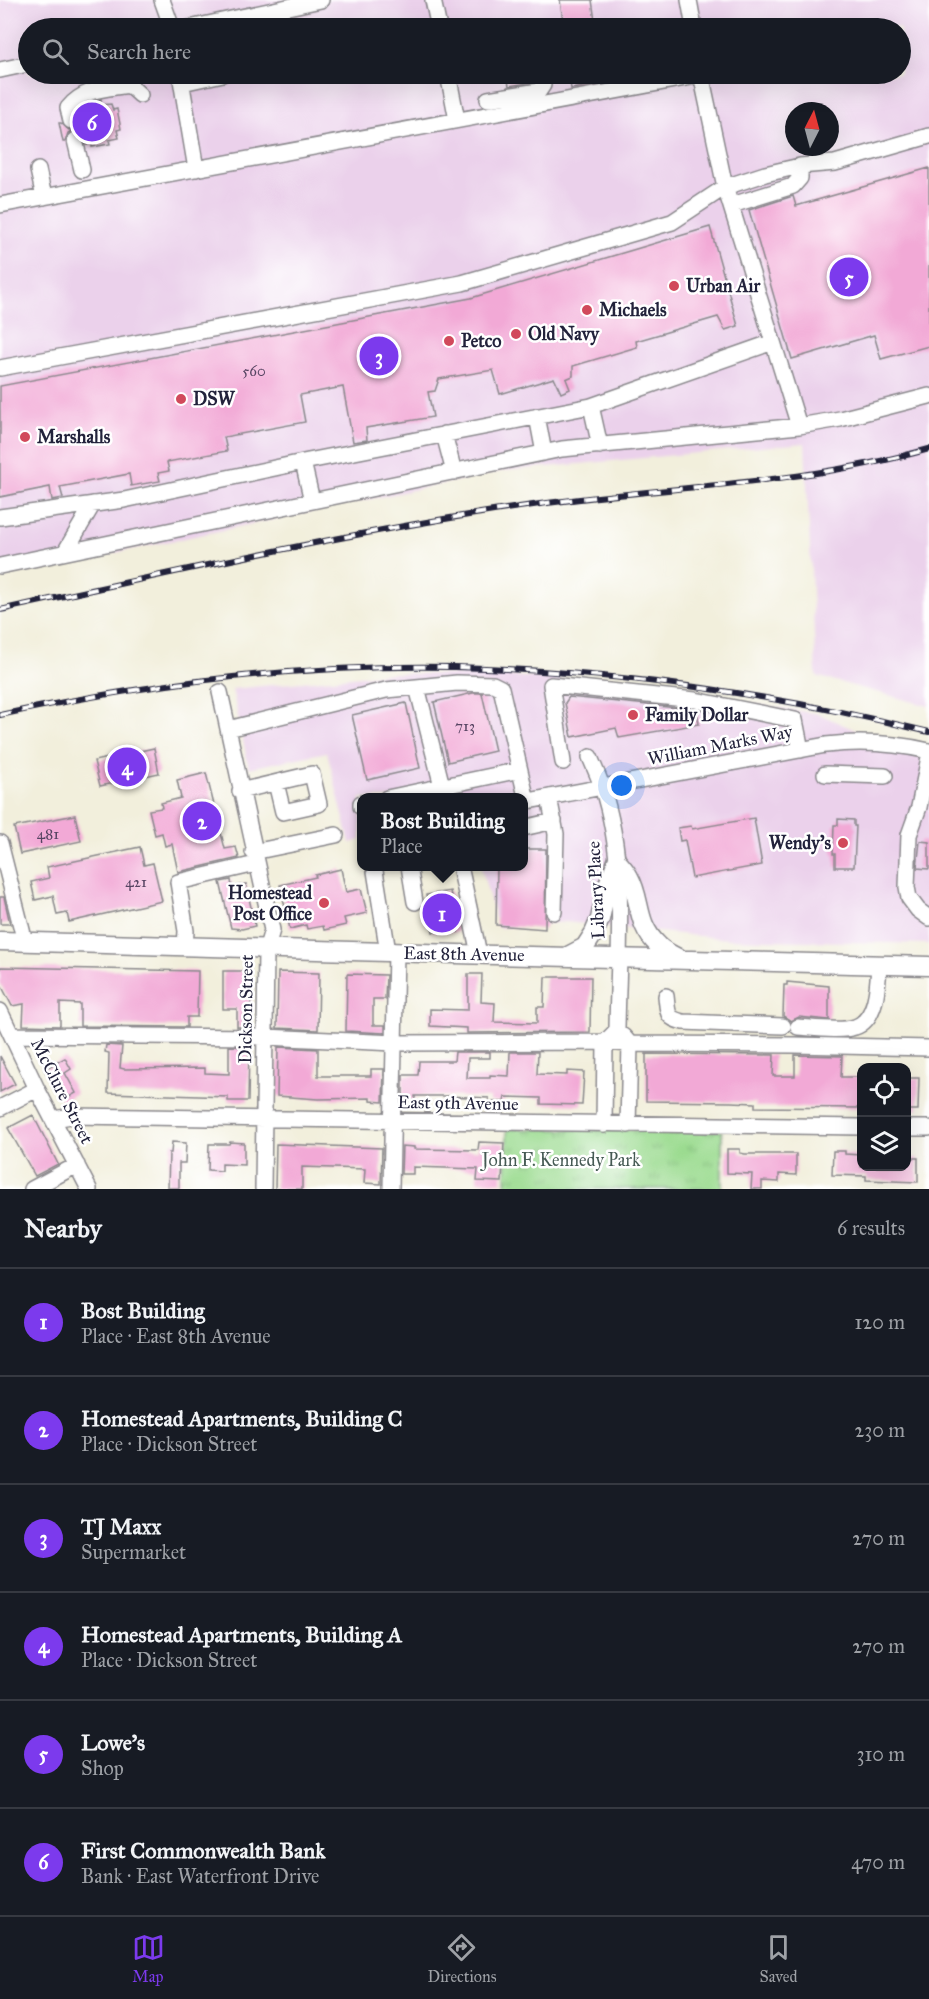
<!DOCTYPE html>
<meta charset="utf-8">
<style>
:root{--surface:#171b24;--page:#242831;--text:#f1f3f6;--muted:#9ea1a6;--line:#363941;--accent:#7c3aed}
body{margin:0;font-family:"IM FELL Great Primer",serif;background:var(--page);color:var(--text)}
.controls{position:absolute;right:18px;bottom:18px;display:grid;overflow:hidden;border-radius:12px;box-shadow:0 6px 24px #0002}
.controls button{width:54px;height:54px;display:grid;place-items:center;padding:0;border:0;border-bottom:2px solid var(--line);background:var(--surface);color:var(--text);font:30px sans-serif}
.compass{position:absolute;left:785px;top:102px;width:54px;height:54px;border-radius:50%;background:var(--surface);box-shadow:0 6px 24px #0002;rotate:6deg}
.you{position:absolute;left:622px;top:786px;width:21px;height:21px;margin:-15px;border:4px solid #fff;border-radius:50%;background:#1a73e8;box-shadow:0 0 0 9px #1a73e833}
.badge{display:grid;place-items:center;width:39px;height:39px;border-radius:50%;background:var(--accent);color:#fff;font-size:20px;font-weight:700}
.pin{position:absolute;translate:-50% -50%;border:3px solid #fff;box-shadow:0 2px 6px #0006}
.popup{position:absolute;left:357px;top:793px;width:171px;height:78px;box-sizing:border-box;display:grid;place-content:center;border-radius:12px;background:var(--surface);filter:drop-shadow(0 2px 4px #0005);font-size:20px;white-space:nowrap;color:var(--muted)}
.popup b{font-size:22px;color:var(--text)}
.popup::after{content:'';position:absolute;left:50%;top:100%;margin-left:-12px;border:12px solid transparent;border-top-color:var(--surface)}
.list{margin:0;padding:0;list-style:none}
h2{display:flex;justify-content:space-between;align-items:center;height:78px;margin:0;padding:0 24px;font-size:26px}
h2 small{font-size:20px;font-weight:400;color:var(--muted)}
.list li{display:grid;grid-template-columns:39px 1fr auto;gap:18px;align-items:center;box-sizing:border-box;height:108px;padding:0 24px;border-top:2px solid var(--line)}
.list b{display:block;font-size:22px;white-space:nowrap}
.list p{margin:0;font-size:20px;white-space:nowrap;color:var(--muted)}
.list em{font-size:20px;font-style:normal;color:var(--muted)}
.icon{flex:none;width:33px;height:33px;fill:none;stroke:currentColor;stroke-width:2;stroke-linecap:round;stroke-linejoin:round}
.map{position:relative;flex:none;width:929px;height:1189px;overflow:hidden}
.search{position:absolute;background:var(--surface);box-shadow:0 6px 24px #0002;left:18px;right:18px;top:18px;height:66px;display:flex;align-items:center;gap:15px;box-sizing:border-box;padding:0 21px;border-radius:33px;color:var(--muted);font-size:22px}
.sheet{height:726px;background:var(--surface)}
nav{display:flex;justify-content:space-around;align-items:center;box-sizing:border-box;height:84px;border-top:2px solid var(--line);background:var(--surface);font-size:16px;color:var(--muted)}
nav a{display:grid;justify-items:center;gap:3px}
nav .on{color:var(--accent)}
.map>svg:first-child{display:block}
.built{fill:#ebd1eb;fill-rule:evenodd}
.grass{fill:url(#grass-tufts);stroke:#5e7e66;stroke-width:1.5}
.building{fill:#f2a9d6}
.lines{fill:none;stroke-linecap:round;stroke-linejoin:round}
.minor-casing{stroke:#8a888c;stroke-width:18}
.major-casing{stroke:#8a888c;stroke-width:21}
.minor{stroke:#fff;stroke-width:15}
.major{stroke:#fff;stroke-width:18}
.rail-casing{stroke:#22223b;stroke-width:6}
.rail{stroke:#fff;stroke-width:4;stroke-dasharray:11;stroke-linecap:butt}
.poi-dot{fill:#d1495b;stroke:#fff;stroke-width:2}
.labels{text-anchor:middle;stroke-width:5;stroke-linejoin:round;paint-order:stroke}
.number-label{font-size:15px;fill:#564462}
.poi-label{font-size:18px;font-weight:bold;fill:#22223b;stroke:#fff;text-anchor:start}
.street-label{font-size:18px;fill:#22223b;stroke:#fff}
.park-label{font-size:18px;fill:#465a54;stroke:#fff}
</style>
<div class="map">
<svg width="929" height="1189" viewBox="0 0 929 1189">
<defs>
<pattern id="grass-tufts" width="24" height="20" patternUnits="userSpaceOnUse" patternTransform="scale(1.5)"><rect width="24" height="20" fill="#9bdb90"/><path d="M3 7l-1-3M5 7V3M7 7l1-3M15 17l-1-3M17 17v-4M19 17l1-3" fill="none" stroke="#85bc7d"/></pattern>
</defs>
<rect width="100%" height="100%" fill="#fff"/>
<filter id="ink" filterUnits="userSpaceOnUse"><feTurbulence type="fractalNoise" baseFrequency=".0167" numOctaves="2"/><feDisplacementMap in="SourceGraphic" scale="12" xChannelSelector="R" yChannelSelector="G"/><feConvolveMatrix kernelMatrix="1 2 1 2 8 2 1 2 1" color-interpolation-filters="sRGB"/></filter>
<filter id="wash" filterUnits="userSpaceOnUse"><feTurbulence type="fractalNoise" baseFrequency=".008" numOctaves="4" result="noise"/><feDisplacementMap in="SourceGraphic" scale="24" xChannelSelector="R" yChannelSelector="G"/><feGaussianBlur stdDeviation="1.35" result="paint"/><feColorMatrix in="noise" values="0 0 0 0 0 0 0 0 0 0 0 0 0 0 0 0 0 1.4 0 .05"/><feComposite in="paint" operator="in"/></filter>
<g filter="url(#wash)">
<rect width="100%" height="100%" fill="#f2efdc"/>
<path class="built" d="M 0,0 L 929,0 L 929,706 L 816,676 L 805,443 L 503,471 L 0,577 ZM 28,28 L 900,28 L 900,74 L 28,74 ZM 794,111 L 830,111 L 830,147 L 794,147 Z
M 392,673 L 530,677 L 670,691 L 819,714 L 907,753 L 929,759 L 929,944 L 728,939 L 566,922 L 498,928 L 481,867 L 523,866 L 523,798 L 361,798 L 361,840 L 350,843 L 327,752 L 249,768 L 232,689 Z"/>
<path class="grass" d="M 507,1129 L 722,1131 L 722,1189 L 506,1189 Z"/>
<g id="blocks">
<path class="building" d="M 560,0 L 592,0 L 596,28 L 564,28 Z
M 507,74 L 532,74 L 533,82 L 509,86 Z
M 569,74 L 601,74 L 603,83 L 571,89 Z
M 101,99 L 102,105 L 111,104 L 113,110 L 117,109 L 121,129 L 117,130 L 119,138 L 109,140 L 110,144 L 92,147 L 92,144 L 86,145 L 82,133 L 73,130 L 68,133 L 65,142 L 63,142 L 59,123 L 61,123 L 69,130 L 77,128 L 80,123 L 79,111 L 83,110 L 83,107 L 86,105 Z
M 929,168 L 929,346 L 881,359 L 874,335 L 792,359 L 749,210 L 793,196 L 796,206 Z
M 710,227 L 738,326 L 725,330 L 718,317 L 636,341 L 637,347 L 573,366 L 573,376 L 566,379 L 570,389 L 561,393 L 554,378 L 500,394 L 493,370 L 439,379 L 435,391 L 428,392 L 433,417 L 366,428 L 367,440 L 353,442 L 343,387 L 300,395 L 305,422 L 224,437 L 227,451 L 167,462 L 169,471 L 158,473 L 160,481 L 131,486 L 129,474 L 60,487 L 63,498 L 52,500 L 50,487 L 0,497 L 0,386 L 471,298 Z
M 473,693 L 482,693 L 495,751 L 448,762 L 434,702 Z
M 569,697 L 697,710 L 699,724 L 619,738 L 616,728 L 572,737 L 565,703 Z
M 406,703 L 420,768 L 367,780 L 352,715 Z
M 154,748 L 159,773 L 100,786 L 94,761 Z
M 206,773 L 225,849 L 236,847 L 239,858 L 178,872 L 172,844 L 165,846 L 162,833 L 155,835 L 149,810 L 162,808 L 161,803 L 181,798 L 177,780 Z
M 75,815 L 81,841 L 20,854 L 14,827 Z
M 754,818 L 762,865 L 692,878 L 685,840 L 680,841 L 678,828 L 691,826 L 692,829 Z
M 838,819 L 854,820 L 854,826 L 856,826 L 854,867 L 835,867 L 835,854 L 833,854 L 834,825 L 838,825 Z
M 920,841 L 929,842 L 929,869 L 917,868 Z
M 140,847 L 144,865 L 153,863 L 162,901 L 69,922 L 67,913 L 57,915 L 53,896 L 35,900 L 31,882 L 49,878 L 47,867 Z
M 523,849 L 546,849 L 545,929 L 496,925 L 497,867 L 523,867 Z
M 341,869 L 346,892 L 361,889 L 367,913 L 344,918 L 346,925 L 324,930 L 323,926 L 307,929 L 306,925 L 290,929 L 280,885 L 316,877 L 315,875 Z
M 231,880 L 232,887 L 246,884 L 255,926 L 242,929 L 231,928 L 220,882 Z
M 450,891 L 458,932 L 433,932 L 426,895 Z
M 0,897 L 4,897 L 10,924 L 0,924 Z
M 0,967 L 198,971 L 197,1017 L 187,1017 L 187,1027 L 80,1026 L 80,1004 L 60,1003 L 60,1026 L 23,1025 L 24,1004 L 12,1006 L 0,983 Z
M 223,971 L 251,971 L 251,1027 L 237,1027 L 237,1009 L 223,1009 Z
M 278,972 L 319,973 L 318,1030 L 277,1028 Z
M 347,974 L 386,975 L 385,999 L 373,999 L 373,1025 L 385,1025 L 385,1033 L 346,1031 Z
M 468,974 L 482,974 L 481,1002 L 495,1003 L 494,1022 L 537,1023 L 537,1007 L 544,1007 L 545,977 L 591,977 L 590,1032 L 467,1033 L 467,1028 L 430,1026 L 430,1009 L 468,1010 Z
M 787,982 L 829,986 L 829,1020 L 799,1017 L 791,1021 L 783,1016 L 784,985 L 787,985 Z
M 106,1045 L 122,1046 L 120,1068 L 124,1069 L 205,1068 L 205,1073 L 229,1074 L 229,1046 L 249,1047 L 248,1101 L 228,1101 L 228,1097 L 108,1093 L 109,1053 L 105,1052 Z
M 278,1047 L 318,1049 L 318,1076 L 371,1076 L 371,1069 L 384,1069 L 383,1102 L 370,1101 L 370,1098 L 318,1099 L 277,1096 Z
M 455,1052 L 490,1052 L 490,1058 L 468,1058 L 467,1078 L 490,1078 L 490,1075 L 509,1076 L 510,1052 L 538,1052 L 537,1074 L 567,1075 L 567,1071 L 584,1072 L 582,1105 L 541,1104 L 541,1098 L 505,1097 L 504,1102 L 489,1102 L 489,1098 L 447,1096 L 415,1096 L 415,1101 L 403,1100 L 403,1075 L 418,1075 L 419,1061 L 454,1061 Z
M 646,1054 L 774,1055 L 773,1076 L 795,1076 L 795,1055 L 842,1056 L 841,1077 L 861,1077 L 861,1108 L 755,1107 L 755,1103 L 731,1102 L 646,1101 Z
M 0,1056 L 15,1084 L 0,1092 Z
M 65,1058 L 71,1069 L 65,1073 L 76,1093 L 62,1101 L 44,1069 Z
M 906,1078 L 919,1078 L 918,1110 L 906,1110 Z
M 33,1115 L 58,1164 L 35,1176 L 8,1128 Z
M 172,1142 L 186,1143 L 185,1163 L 179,1163 L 179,1188 L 168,1188 L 169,1153 L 171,1153 Z
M 230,1142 L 244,1143 L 244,1165 L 222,1164 L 222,1171 L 208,1170 L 209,1144 L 229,1144 Z
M 479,1142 L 504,1143 L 502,1182 L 477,1181 L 478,1169 L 413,1167 L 413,1174 L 401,1174 L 402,1146 L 414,1147 L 414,1149 L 478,1150 Z
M 276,1144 L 382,1148 L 381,1184 L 364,1183 L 365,1169 L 302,1167 L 302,1189 L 275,1189 Z
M 727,1149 L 740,1149 L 740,1153 L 745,1154 L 796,1154 L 796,1175 L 779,1174 L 779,1182 L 762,1181 L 762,1189 L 751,1189 L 752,1174 L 727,1173 Z
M 833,1151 L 845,1151 L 845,1154 L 861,1155 L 861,1167 L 906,1167 L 906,1158 L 918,1158 L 918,1182 L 866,1180 L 866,1176 L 832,1175 Z"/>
</g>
</g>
<g filter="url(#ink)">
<use href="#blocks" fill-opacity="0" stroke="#8a888c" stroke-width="1.5"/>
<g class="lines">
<g class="minor-casing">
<path id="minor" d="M 162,0 L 172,28
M 433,0 L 439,28
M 689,0 L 694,28
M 189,28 L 321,0
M 0,70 L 28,64
M 180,74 L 196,169
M 448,74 L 457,120
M 701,74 L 725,187 L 799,426
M 182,83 L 223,74
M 488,99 L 539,91 L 543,85 L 542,74
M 71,121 L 68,108 C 84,88 105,89 129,85 L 140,95
M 75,140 L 82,170
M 38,170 L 44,197
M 0,205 L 702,75
M 732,205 L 793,186 L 800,178 L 800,166
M 0,368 L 462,283 L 672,222 L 725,187 L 765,174 L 800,166 L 835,163 L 929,136
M 537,416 L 544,453
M 444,434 L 454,472
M 600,446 L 591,406 L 773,342
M 303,462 L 312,501
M 0,517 L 124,500 L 303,462 L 591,406
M 65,552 L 93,504
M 0,566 L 562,449 L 799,426 L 840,419 L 929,396
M 417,687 L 445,798
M 220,692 L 272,930 L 266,950 L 263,1189
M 228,729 L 386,690 L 457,683 L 493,684 L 501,688 L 527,801
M 590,757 C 594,767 599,777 602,787 C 628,864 618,949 617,1030 L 605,1042 L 604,1125
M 929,757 L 919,807 L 909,835 L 907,887 L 909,898 L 918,910 L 929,918
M 563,762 L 551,685 L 695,700 L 795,720 L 801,750
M 825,774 L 885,776
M 240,791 L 312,774 L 319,804 L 283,812 L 276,783
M 549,797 L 556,834 L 554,912
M 387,798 L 520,770
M 523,802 L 826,745 C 861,741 894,743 929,751
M 361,803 L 361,807
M 523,828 L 554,821
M 0,843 L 25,942
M 253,852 L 336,835
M 409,866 L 415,902
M 460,866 L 479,954
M 375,871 L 388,952
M 185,947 L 186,931 L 178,882 L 256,864
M 666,996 C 668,1013 666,1018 683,1022 L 783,1026
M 0,1011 L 37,1089 L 89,1189
M 798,1027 C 813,1028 841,1032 855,1027 C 877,1020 878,984 879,964
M 12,1035 L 265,1037 L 395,1043 L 605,1042 L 630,1044 L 794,1045 L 929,1048
M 623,1036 L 630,1044 L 628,1125
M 0,1108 L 37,1089
M 54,1119 L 71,1116 L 862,1127
M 906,1128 L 929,1128
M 32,1189 L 77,1165
M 391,1189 L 396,952"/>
</g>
<g class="major-casing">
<path id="major" d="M 0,941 C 310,952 619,957 929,966
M 568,956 L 585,947 L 594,933 L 600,919 L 607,887 L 617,861 C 621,866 626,871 629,877 C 642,900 635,923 658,945 C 663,951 671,954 678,958"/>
</g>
<use href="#minor" class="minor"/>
<use href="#major" class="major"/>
<g class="rail-casing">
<path id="rail" d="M 0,610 C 179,571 358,530 540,504 C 669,486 802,485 929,449
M 0,715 C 148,683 302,664 454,667 C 612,671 775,694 929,732"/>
</g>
<use href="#rail" class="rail"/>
</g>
</g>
<g class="poi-dot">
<circle cx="674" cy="286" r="6"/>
<circle cx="587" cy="310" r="6"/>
<circle cx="516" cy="334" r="6"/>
<circle cx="449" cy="341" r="6"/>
<circle cx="181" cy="399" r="6"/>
<circle cx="25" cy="437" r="6"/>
<circle cx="633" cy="715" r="6"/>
<circle cx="843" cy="843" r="6"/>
<circle cx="324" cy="903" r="6"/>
</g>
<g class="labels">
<g class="number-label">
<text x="254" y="376">560</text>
<text x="465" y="731">713</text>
<text x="48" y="839">481</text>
<text x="136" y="887">421</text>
</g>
<g class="poi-label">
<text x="686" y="292">Urban Air</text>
<text x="599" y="316">Michaels</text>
<text x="528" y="340">Old Navy</text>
<text x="461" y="347">Petco</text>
<text x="193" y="405">DSW</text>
<text x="37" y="443">Marshalls</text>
<text x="645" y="721">Family Dollar</text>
<text x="831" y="849" text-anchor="end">Wendy's</text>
<text x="312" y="899" text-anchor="end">Homestead<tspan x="312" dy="21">Post Office</tspan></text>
</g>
<g class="street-label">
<text transform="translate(720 745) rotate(-11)" y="6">William Marks Way</text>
<text transform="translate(596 890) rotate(-93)" y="6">Library Place</text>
<text transform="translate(464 954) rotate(1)" y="6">East 8th Avenue</text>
<text transform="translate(246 1009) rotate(-89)" y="6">Dickson Street</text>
<text transform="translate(62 1091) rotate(63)" y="6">McClure Street</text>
<text transform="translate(458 1103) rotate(1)" y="6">East 9th Avenue</text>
</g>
<g class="park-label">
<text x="561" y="1166">John F. Kennedy Park</text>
</g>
</g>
</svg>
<div class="controls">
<button><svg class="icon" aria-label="locate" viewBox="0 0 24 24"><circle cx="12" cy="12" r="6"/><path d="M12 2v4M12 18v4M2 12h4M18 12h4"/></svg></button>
<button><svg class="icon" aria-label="layers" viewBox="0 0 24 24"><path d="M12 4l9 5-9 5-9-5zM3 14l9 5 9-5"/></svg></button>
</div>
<svg class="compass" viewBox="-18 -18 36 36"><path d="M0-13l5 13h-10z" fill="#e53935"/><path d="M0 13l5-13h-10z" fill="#9ea1a6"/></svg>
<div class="you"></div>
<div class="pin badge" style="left:442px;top:913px">1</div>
<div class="popup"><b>Bost Building</b>Place</div>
<div class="pin badge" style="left:202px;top:821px">2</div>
<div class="pin badge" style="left:379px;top:356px">3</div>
<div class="pin badge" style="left:127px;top:767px">4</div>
<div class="pin badge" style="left:849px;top:277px">5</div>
<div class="pin badge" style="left:92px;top:122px">6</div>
<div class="search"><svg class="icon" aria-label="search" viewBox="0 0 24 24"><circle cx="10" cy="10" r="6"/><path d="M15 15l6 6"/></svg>Search here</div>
</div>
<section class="sheet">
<h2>Nearby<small>6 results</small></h2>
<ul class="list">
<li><span class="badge">1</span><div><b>Bost Building</b><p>Place · East 8th Avenue</p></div><em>120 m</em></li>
<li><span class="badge">2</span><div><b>Homestead Apartments, Building C</b><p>Place · Dickson Street</p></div><em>230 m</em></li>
<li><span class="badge">3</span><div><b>TJ Maxx</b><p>Supermarket</p></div><em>270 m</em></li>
<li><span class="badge">4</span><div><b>Homestead Apartments, Building A</b><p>Place · Dickson Street</p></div><em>270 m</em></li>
<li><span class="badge">5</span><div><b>Lowe's</b><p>Shop</p></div><em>310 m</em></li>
<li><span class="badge">6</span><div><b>First Commonwealth Bank</b><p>Bank · East Waterfront Drive</p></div><em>470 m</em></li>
</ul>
</section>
<nav>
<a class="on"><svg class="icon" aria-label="map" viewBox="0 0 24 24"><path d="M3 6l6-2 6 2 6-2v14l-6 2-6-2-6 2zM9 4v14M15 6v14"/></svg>Map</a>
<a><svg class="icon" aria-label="directions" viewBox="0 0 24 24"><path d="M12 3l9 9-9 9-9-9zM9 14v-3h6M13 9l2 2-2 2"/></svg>Directions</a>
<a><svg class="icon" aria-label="saved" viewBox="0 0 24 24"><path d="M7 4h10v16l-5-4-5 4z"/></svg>Saved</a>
</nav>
